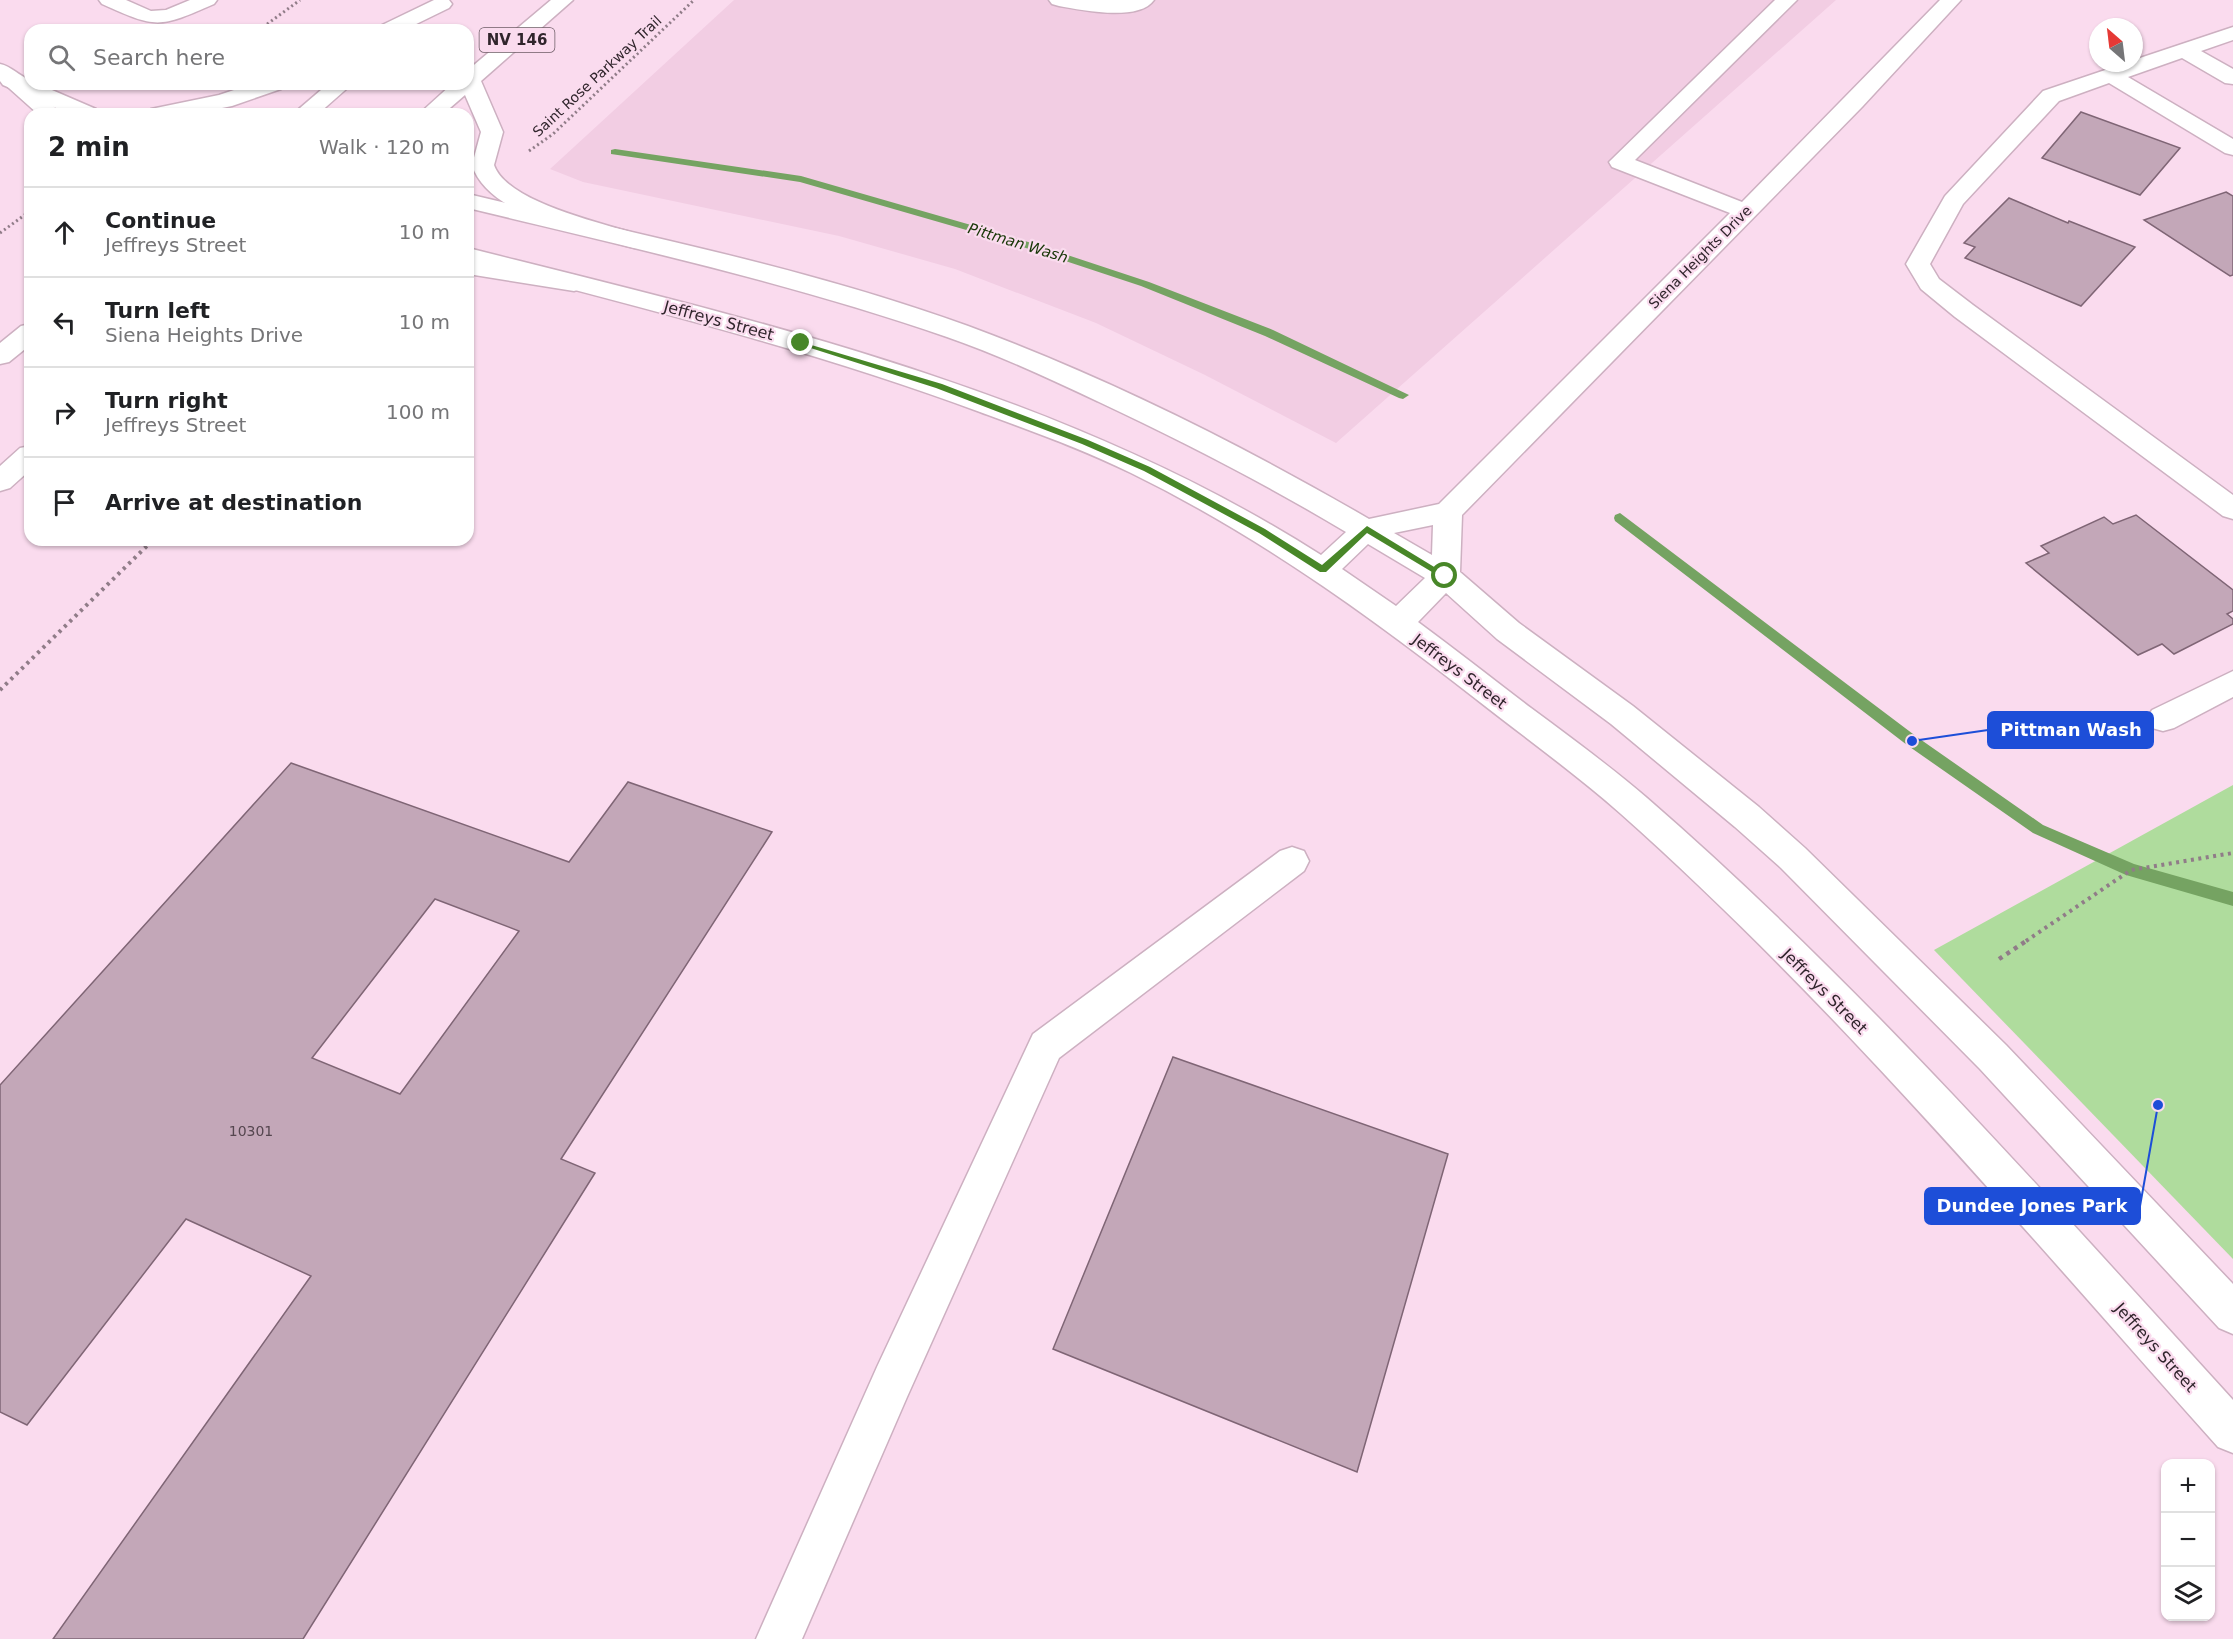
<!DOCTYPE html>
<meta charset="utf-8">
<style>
:root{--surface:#fff;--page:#f2f2f2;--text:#202124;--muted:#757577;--line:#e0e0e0}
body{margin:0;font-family:"DejaVu Sans",sans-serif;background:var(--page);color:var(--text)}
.controls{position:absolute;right:18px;bottom:18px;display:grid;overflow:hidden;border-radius:12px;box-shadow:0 2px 4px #0004}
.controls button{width:54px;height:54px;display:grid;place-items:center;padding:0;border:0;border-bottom:2px solid var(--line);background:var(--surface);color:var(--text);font:30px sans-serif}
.compass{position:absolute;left:2089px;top:18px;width:54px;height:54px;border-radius:50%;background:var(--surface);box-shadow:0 2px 4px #0004;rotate:332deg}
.stop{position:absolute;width:18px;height:18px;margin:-14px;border:4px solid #488728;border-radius:50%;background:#fff}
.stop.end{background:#488728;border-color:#fff;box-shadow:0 2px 6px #0008}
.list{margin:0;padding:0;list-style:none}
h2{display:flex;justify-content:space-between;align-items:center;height:78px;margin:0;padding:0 24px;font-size:26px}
h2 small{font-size:20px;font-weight:400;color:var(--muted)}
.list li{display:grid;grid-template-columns:39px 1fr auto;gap:18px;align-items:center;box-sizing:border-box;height:90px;padding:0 24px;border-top:2px solid var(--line)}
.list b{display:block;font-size:22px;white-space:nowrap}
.list p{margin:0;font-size:20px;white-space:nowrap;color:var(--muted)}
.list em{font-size:20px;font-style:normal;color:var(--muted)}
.icon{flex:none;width:33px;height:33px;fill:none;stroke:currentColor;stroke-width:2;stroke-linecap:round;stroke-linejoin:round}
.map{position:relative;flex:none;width:2233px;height:1639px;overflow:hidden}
.search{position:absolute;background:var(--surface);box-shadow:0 2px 4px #0004;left:24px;top:24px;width:450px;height:66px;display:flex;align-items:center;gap:15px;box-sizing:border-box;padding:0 21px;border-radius:18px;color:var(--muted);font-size:22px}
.panel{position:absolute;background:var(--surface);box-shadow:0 2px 4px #0004;left:24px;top:108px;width:450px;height:438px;border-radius:18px}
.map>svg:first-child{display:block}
.built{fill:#f2cde3}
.green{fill:#afdc9d}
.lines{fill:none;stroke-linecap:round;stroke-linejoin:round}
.stream{fill:#75a362;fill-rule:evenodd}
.building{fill:#c3a7b8;stroke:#7f6575;stroke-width:1.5;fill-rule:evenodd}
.minor-casing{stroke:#cdb0c1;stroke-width:3}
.highway-casing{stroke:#cdb0c1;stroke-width:3}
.path-far2{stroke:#907c88;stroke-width:3;stroke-dasharray:2 3;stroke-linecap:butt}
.path-far1{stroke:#907c88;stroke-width:4;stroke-dasharray:3 4.5;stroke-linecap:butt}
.path{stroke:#907c88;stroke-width:4.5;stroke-dasharray:4 5;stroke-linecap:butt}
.minor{fill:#fff;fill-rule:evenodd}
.highway{fill:#fff;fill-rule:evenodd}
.route{fill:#488728}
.labels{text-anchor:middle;stroke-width:4.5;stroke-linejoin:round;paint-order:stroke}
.far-street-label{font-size:14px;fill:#30252c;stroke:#fadbee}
.number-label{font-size:14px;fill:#55464f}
.shield{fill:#fadbee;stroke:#6d5c66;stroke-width:1.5}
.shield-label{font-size:15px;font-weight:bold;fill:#30252c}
.far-water-label{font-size:15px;font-style:italic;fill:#183707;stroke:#fadbee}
.street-label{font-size:16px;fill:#30252c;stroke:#fadbee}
.leader{fill:none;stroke:#1d4ed8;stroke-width:2}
.callout-dot{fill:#1d4ed8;stroke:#fadbee;stroke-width:2}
.callout{fill:#1d4ed8;stroke:#1d4ed8;stroke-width:2}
.callout-label{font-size:18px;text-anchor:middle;font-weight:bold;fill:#fff}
</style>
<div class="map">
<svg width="2233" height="1639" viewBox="0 0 2233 1639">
<rect width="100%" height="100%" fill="#fadbee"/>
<path class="built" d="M 734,0 L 1836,0 L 1336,443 L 1205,375 L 1096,323 L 955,269 L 839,236 L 583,182 L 550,169 Z"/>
<path class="green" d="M 2233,785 L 2233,1259 L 1934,950 Z"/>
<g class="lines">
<path class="stream" d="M 615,149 L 801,176 L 1016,238 L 1149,282 L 1273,330 L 1409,395 L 1403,399 L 1399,398 L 1265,336 L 1141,286 L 1008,242 L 800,182 L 611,154 L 611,150 Z
M 1620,513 L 1917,737 L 2043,825 L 2134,864 L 2233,892 L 2233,906 L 2126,875 L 2033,833 L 1907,745 L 1615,521 L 1614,518 L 1615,515 Z"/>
</g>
<path class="building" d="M 2081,112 L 2180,148 L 2140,195 L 2042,158 Z
M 2226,192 L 2233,196 L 2233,275 L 2230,276 L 2144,220 Z
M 2009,198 L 2068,223 L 2069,221 L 2135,247 L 2081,306 L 1965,258 L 1975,247 L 1964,243 Z
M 2136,515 L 2233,590 L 2233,611 L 2227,614 L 2233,619 L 2233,624 L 2174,654 L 2162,644 L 2138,655 L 2026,563 L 2049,553 L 2041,546 L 2104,517 L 2113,524 Z
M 291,763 L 569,862 L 628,782 L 772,832 L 561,1159 L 595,1173 L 303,1639 L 53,1639 L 311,1276 L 186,1219 L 27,1425 L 0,1412 L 0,1085 ZM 435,899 L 519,931 L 400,1094 L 312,1058 Z
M 1173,1057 L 1448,1154 L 1357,1472 L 1053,1349 Z"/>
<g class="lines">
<g class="minor-casing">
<path id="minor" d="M 99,0 L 126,0 L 151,11 L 166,10 L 190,0 L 217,0 L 214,4 C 159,28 157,29 102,4 Z
M 1049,0 L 1154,0 C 1139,22 1081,10 1059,6 L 1052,4 Z
M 1775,0 L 1797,0 L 1635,160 L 1742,202 L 1940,0 L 1961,0 L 1862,107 L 1462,515 L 1460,572 L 1519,623 L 1633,706 L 1759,807 L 1805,848 L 2006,1045 L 2233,1284 L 2233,1334 L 2219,1328 L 1980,1069 L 1781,868 L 1735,827 L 1611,724 L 1497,639 L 1446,593 L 1418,622 C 1456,650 1493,679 1531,708 C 1570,737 1610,766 1647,798 C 1859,982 2045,1194 2233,1400 L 2233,1453 L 2218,1447 C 2025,1231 1838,1007 1621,814 C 1575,773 1524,737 1476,699 C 1367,614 1256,534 1131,473 C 1082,449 1031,431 980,412 C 813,350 640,307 468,262 L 468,248 C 760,321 1064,391 1321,555 L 1346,532 C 1266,484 1184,442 1099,402 C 1050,379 999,355 947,337 C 791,283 629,247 468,208 L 468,194 C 635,234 806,267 968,326 C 1106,377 1242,445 1369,519 L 1439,504 L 1730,213 L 1612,167 L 1609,162 ZM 1433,525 L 1432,555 L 1394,533 ZM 1368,544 L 1425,578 L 1396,606 L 1342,569 Z
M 2233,27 L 2233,40 L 2201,51 L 2233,69 L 2233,84 L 2225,83 L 2182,58 L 2128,77 L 2233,139 L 2233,155 L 2225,153 L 2109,83 L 2059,101 L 1963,204 L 1930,264 L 1939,279 L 1973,305 L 2233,495 L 2233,519 L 2223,516 L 1955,317 L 1921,289 L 1906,264 L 1945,196 L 2043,91 L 2126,63 L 2134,63 L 2134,60 Z
M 0,64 C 11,66 19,76 30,80 L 30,84 L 38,84 L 96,109 L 99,114 L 70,114 L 3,85 L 0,81 Z
M 2233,671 L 2233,697 L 2174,728 L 2163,731 L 2152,728 L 2147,719 L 2152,710 Z
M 1292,847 L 1304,851 L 1309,861 L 1304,871 L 1059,1058 L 907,1397 L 802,1639 L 756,1639 L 877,1367 L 1033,1034 L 1280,851 Z"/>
</g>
<g class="highway-casing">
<path id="highway" d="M 434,0 L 449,0 L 452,4 L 449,8 L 404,30 L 377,30 L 380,26 Z
M 551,0 L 573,0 L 481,81 L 503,132 L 494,165 C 507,203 607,224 643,236 L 647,241 L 643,246 L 635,248 L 627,246 C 581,232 488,216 472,165 L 481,132 L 465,95 L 443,114 L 419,114 L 452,84 L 468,84 L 468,70 Z
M 11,74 L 19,75 L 62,114 L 38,114 L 0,80 L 3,75 Z
M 252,84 L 284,84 L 281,89 L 232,106 L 192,114 L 148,114 L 151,109 L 219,95 Z
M 328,84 L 352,84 L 318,114 L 293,114 Z
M 468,260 L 574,275 L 583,278 L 586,283 L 583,288 L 574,291 L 468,274 Z
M 30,324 L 30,345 L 9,362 L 0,364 L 0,343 L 21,326 Z
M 30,446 L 30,470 L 10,488 L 0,491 L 0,466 L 20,448 Z"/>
</g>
<path class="path-far2" d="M 259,30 L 300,0
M 529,151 L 553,134 L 694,0
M 0,233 L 30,211"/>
<path class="path-far1" d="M 0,690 L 153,540
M 2026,941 L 2131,870 L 2233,853"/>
<path class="path" d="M 1999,959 L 2029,939"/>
<use href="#minor" class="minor"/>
<use href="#highway" class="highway"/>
</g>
<path class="route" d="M 798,341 L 942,384 L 1088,440 L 1150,467 L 1265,529 L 1322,565 L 1367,526 L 1449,576 L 1442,578 L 1367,533 L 1326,572 L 1320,572 L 1259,533 L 1144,471 L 1082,444 L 936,388 L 798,344 Z"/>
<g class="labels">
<g class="far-street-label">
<text transform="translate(597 76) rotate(-43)" y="5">Saint Rose Parkway Trail</text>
<text transform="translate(1700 257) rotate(-45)" y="5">Siena Heights Drive</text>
</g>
<g class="number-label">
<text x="251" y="1136">10301</text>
</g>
<rect class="shield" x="479.5" y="28" width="75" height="24" rx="4.5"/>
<g class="shield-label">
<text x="517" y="45">NV 146</text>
</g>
<g class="far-water-label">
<text transform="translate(1018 243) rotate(17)" y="5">Pittman Wash</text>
</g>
<g class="street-label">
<text transform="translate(719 320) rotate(15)" y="6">Jeffreys Street</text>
<text transform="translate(1460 671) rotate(37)" y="6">Jeffreys Street</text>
<text transform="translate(1825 991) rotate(45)" y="6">Jeffreys Street</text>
<text transform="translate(2156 1347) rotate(48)" y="6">Jeffreys Street</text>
</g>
</g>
<path class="leader" d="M1912 741L1988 730M2158 1105L2140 1206"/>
<g class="callout-dot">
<circle cx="1912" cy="741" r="6"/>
<circle cx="2158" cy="1105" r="6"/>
</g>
<g class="callout">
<rect x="1988" y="712" width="165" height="36" rx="6"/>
<rect x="1925" y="1188" width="215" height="36" rx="6"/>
</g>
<g class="callout-label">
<text x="2071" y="736">Pittman Wash</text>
<text x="2032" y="1212">Dundee Jones Park</text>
</g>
</svg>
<div class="controls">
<button>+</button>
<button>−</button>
<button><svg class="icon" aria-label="layers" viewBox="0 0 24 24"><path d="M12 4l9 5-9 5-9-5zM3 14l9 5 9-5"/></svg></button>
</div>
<svg class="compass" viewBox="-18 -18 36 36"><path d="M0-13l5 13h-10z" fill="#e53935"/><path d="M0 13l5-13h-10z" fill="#757577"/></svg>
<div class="stop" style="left:1445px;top:576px"></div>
<div class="stop end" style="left:801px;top:343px"></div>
<div class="search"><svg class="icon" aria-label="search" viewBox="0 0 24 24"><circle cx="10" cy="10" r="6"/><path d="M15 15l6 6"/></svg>Search here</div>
<section class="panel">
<h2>2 min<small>Walk · 120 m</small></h2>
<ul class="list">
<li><svg class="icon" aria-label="ahead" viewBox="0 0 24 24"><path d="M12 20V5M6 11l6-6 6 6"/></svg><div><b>Continue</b><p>Jeffreys Street</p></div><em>10 m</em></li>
<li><svg class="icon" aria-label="left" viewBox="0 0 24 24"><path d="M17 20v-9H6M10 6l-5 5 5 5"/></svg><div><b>Turn left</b><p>Siena Heights Drive</p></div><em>10 m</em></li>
<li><svg class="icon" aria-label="right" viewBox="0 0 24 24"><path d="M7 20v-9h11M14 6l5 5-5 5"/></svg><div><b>Turn right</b><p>Jeffreys Street</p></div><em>100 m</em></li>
<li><svg class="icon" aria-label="arrive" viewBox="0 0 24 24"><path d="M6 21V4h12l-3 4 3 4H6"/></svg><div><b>Arrive at destination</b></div></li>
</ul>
</section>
</div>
